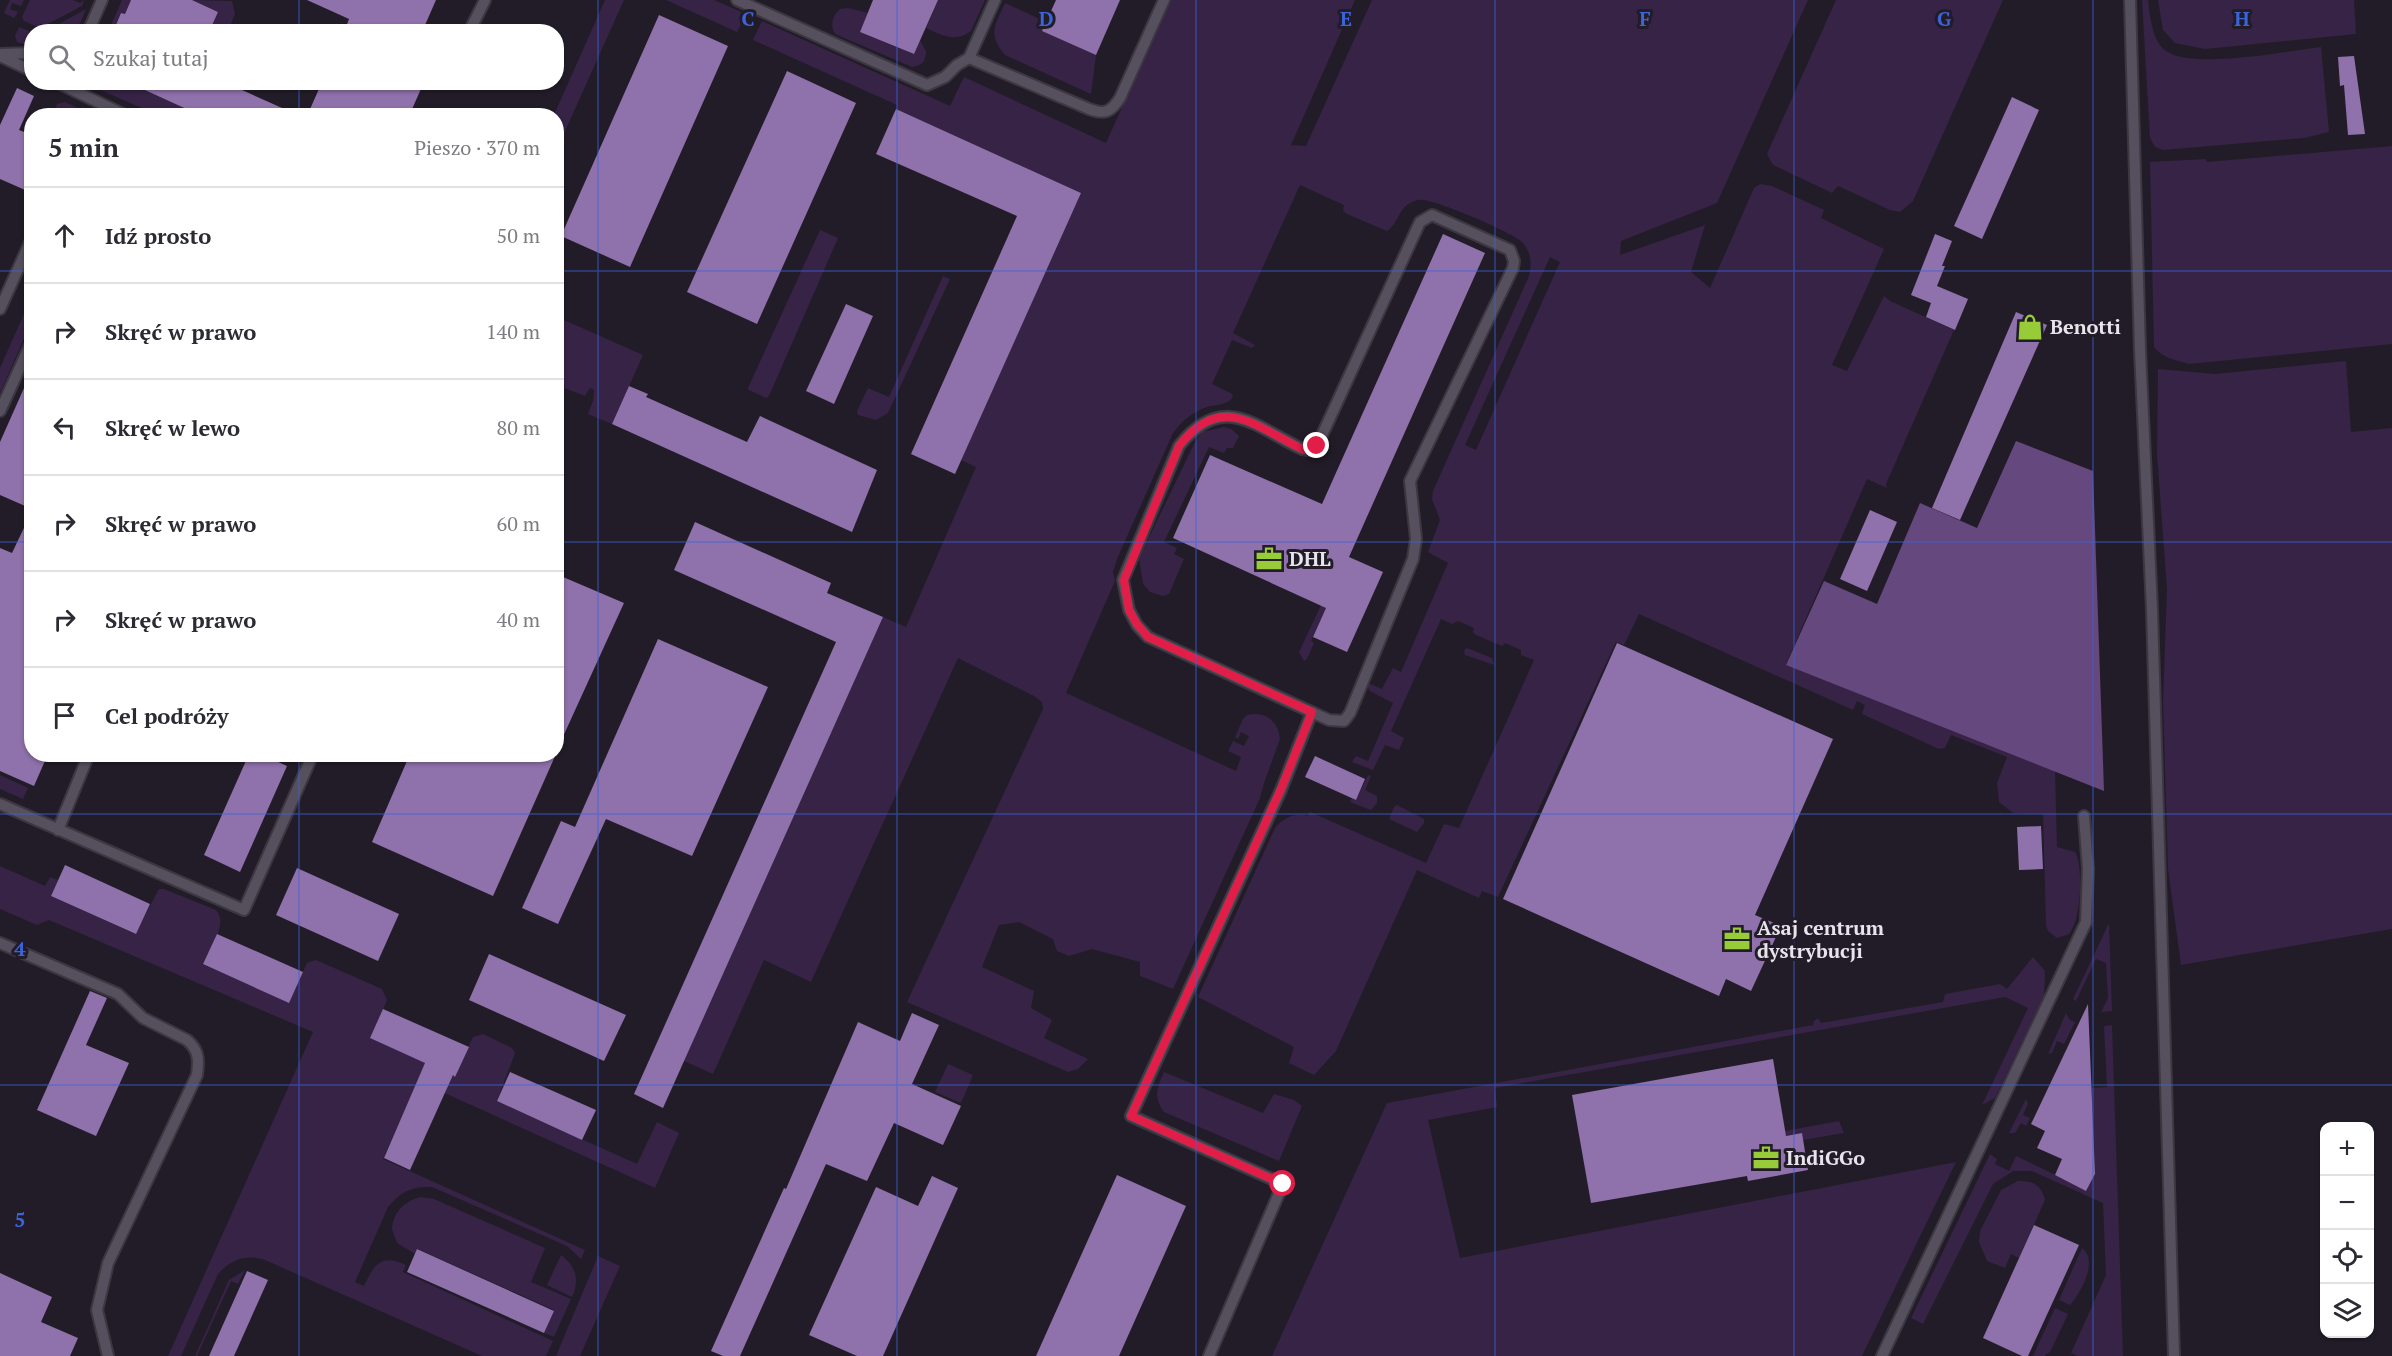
<!DOCTYPE html>
<html lang="pl">
<meta charset="utf-8">
<style>
:root{--surface:#fff;--page:#f2f2f3;--text:#2b2b33;--muted:#7c7c81;--line:#e1e1e2}
body{margin:0;font-family:"PT Serif",serif;background:var(--page);color:var(--text)}
.controls{position:absolute;right:18px;bottom:18px;display:grid;overflow:hidden;border-radius:12px;box-shadow:0 2px 4px #0004}
.controls button{width:54px;height:54px;display:grid;place-items:center;padding:0;border:0;border-bottom:2px solid var(--line);background:var(--surface);color:var(--text);font:30px sans-serif}
.stop{position:absolute;width:18px;height:18px;margin:-14px;border:4px solid #e11d48;border-radius:50%;background:#fff}
.stop.end{background:#e11d48;border-color:#fff;box-shadow:0 2px 6px #0008}
.list{margin:0;padding:0;list-style:none}
h2{display:flex;justify-content:space-between;align-items:center;height:78px;margin:0;padding:0 24px;font-size:26px}
h2 small{font-size:20px;font-weight:400;color:var(--muted)}
.list li{display:grid;grid-template-columns:39px 1fr auto;gap:18px;align-items:center;box-sizing:border-box;height:96px;padding:0 24px;border-top:2px solid var(--line)}
.list b{display:block;font-size:22px;white-space:nowrap}
.list em{font-size:20px;font-style:normal;color:var(--muted)}
.icon{flex:none;width:33px;height:33px;fill:none;stroke:currentColor;stroke-width:2;stroke-linecap:round;stroke-linejoin:round}
.map{position:relative;flex:none;width:2392px;height:1356px;overflow:hidden}
.search{position:absolute;background:var(--surface);box-shadow:0 2px 4px #0004;left:24px;top:24px;width:540px;height:66px;display:flex;align-items:center;gap:15px;box-sizing:border-box;padding:0 21px;border-radius:24px;color:var(--muted);font-size:22px}
.panel{position:absolute;background:var(--surface);box-shadow:0 2px 4px #0004;left:24px;top:108px;width:540px;height:654px;border-radius:24px}
.map>svg:first-child{display:block}
.green{fill:#362346;fill-rule:evenodd}
.forest{fill:#65487e}
.building{fill:#8f71ab}
.lines{fill:none;stroke-linecap:round;stroke-linejoin:round}
.lane-casing{stroke:#3c3740;stroke-width:14}
.lane{stroke:#564f5d;stroke-width:10}
.route{stroke:#e11d48;stroke-width:8}
.grid{fill:none;stroke:#3b64db;stroke-width:1.5;stroke-opacity:0.55}
.labels{text-anchor:middle;stroke-width:6;stroke-linejoin:round;paint-order:stroke}
.poi-label{font-size:20px;font-weight:bold;fill:#e8e4ec;stroke:#221c28;text-anchor:start}
.grid-label{font-size:20px;text-anchor:middle;font-weight:bold;fill:#3b64db;stroke:#221c28;stroke-width:6;stroke-linejoin:round;paint-order:stroke}
</style>
<div class="map">
<svg width="2392" height="1356" viewBox="0 0 2392 1356">
<rect width="100%" height="100%" fill="#221c28"/>
<path class="green" d="M 10,0 L 24,0 L 21,6 L 12,3 L 10,9 L 18,12 L 14,18 L 4,13 Z
M 30,0 L 73,0 L 80,3 L 84,0 L 82,6 L 40,28 L 24,21 L 22,17 Z
M 122,0 L 131,0 L 125,14 L 121,13 L 113,31 L 108,32 Z
M 192,0 L 232,1 L 235,14 L 228,31 L 209,31 L 218,12 Z
M 605,0 L 624,0 L 557,149 L 556,116 L 554,115 Z
M 666,0 L 714,0 L 746,14 L 737,32 Z
M 938,0 L 985,0 L 971,31 C 956,43 941,35 926,28 Z
M 1170,0 L 1355,0 L 1291,145 L 1306,146 L 1372,0 L 1808,0 L 1717,203 L 1621,241 L 1620,255 L 1705,225 L 1691,272 L 1710,288 L 1754,188 L 1760,184 L 1772,186 L 1824,210 L 1821,218 L 1884,249 L 1832,365 L 1847,371 L 1884,296 L 1890,301 L 1954,330 L 1886,484 L 1887,488 L 1867,479 L 1786,664 L 2055,771 L 2057,847 L 2075,852 C 2084,867 2081,921 2069,934 L 2057,938 L 2048,931 L 2046,925 L 2043,814 L 2013,813 L 1999,802 L 1997,783 L 2007,757 L 1951,735 L 1945,748 L 1939,749 L 1862,714 L 1865,705 L 1857,701 L 1853,710 L 1639,614 L 1624,645 L 1616,642 L 1498,897 L 1482,891 L 1479,898 L 1417,870 L 1336,1051 L 1314,1075 L 1289,1063 L 1294,1047 L 1198,997 L 1275,828 C 1283,818 1295,812 1308,816 L 1310,812 L 1426,863 L 1444,824 L 1459,828 L 1534,660 L 1521,655 L 1521,650 L 1505,643 L 1502,646 L 1476,635 L 1473,632 L 1474,628 L 1458,621 L 1452,624 L 1441,619 L 1391,731 L 1404,738 L 1399,750 L 1385,745 L 1373,770 L 1352,762 L 1356,756 L 1368,761 L 1393,703 L 1370,691 L 1366,686 L 1368,683 L 1382,689 L 1393,668 L 1401,672 L 1448,563 L 1428,552 L 1440,520 L 1432,499 L 1433,491 L 1529,276 C 1532,263 1531,250 1521,241 C 1510,232 1431,197 1418,200 C 1397,205 1400,223 1387,231 L 1347,214 L 1343,211 L 1344,205 L 1300,185 L 1233,333 L 1255,345 L 1252,348 L 1232,340 L 1212,384 L 1232,394 L 1233,397 C 1226,406 1217,404 1207,407 C 1192,412 1182,421 1173,433 L 1117,559 L 1113,572 L 1115,581 L 1066,693 L 1236,771 L 1241,757 L 1228,751 L 1233,741 L 1244,746 L 1249,736 L 1241,732 L 1238,739 L 1235,737 L 1243,719 L 1247,715 C 1265,711 1278,720 1280,739 L 1264,783 L 1260,798 L 1173,989 L 1140,976 L 1140,962 L 1092,949 L 1069,956 L 1057,951 L 1053,939 L 1019,922 L 999,925 L 982,967 L 1034,991 L 1031,1008 L 1052,1020 L 1044,1038 L 1088,1059 L 1078,1069 L 1068,1072 L 907,1002 L 1043,709 L 1042,702 L 1034,696 L 958,658 L 811,982 L 764,960 L 713,1074 L 684,1061 L 883,617 L 906,627 L 976,467 L 961,460 L 1081,193 L 896,109 L 897,105 L 753,40 L 762,21 L 950,106 L 964,77 L 1106,143 ZM 1550,257 L 1560,262 L 1476,450 L 1465,445 Z
M 1836,0 L 2003,0 L 1913,201 L 1900,212 L 1890,210 L 1838,186 L 1832,193 L 1773,165 L 1767,154 Z
M 2142,0 L 2148,0 C 2150,16 2152,41 2166,51 C 2192,70 2288,51 2321,47 L 2329,132 L 2304,138 L 2163,150 L 2155,147 L 2150,138 Z
M 2158,0 L 2354,0 L 2356,34 L 2205,49 L 2175,43 L 2163,30 Z
M 1005,3 L 1046,22 L 1096,55 L 1091,94 L 1005,55 C 987,34 995,25 1005,3 Z
M 848,8 L 868,13 L 860,32 L 913,54 L 920,40 L 926,51 C 926,62 922,65 912,67 L 835,34 C 830,25 832,16 840,9 Z
M 86,9 L 77,31 L 46,31 Z
M 19,27 L 31,32 L 31,46 L 17,42 L 15,36 Z
M 84,83 L 127,83 L 176,104 L 207,83 L 192,116 L 158,115 Z
M 65,102 L 94,115 L 52,115 L 57,104 Z
M 2392,146 L 2392,344 L 2189,364 C 2176,360 2162,358 2154,347 L 2150,162 L 2206,159 L 2207,162 Z
M 820,230 L 838,238 L 769,396 L 766,398 L 749,390 L 748,388 Z
M 943,276 L 950,279 L 888,413 L 876,420 L 858,415 L 857,411 L 868,388 L 889,397 Z
M 31,298 L 31,323 L 0,393 L 0,368 Z
M 564,320 L 643,355 L 612,424 L 588,414 L 593,401 L 594,390 L 590,388 L 585,396 L 557,385 L 557,337 Z
M 2346,361 L 2351,432 L 2392,428 L 2392,929 L 2181,965 L 2168,869 L 2163,701 L 2167,590 L 2157,453 L 2158,369 L 2215,374 Z
M 1224,427 L 1231,429 L 1239,436 L 1233,448 L 1227,448 L 1224,453 L 1209,447 L 1164,542 L 1177,548 L 1174,554 L 1184,559 L 1169,594 L 1163,596 L 1150,592 L 1143,584 L 1139,558 L 1195,442 L 1202,432 Z
M 1321,605 L 1326,608 L 1311,641 L 1314,643 L 1307,659 L 1304,661 L 1299,652 Z
M 1467,648 L 1492,658 L 1494,665 L 1465,655 L 1464,650 Z
M 0,775 L 28,788 L 23,799 L 0,789 Z
M 1368,775 L 1371,776 L 1365,790 L 1377,796 L 1377,803 L 1371,810 L 1350,802 L 1352,798 L 1356,800 Z
M 1397,805 L 1424,819 L 1424,823 L 1417,832 L 1389,819 L 1394,807 Z
M 0,866 L 45,886 L 50,877 L 58,880 L 51,896 L 135,934 L 159,889 L 164,889 L 216,910 C 229,925 209,948 203,964 L 289,1002 L 307,963 L 316,960 L 382,989 L 387,1000 L 371,1038 L 455,1076 L 473,1037 L 483,1034 L 512,1048 L 515,1053 L 497,1101 L 637,1164 L 657,1122 L 679,1133 L 655,1188 L 418,1081 L 383,1159 L 585,1250 L 581,1259 L 567,1246 L 432,1187 C 413,1186 401,1191 388,1207 L 355,1282 L 364,1286 C 374,1265 381,1253 406,1265 L 403,1272 L 553,1341 L 546,1356 L 482,1356 L 265,1260 C 245,1254 232,1259 218,1274 L 181,1356 L 168,1356 L 313,1032 L 49,920 L 37,925 L 0,909 Z
M 2109,923 L 2112,1011 L 2101,1012 L 2108,998 L 2106,963 L 2096,959 L 2076,1001 L 2073,999 Z
M 2033,957 L 2045,971 L 2044,996 L 1995,1098 L 1982,1105 L 2028,1008 L 2005,997 L 1495,1088 L 1497,1107 L 1428,1120 L 1460,1258 L 1956,1162 L 1862,1356 L 1272,1356 L 1387,1103 L 1813,1025 L 1814,1021 L 1818,1018 L 1821,1023 L 1943,1002 L 1945,994 L 2000,984 L 2007,989 Z
M 2066,1013 L 2070,1020 L 2075,1022 L 2064,1044 L 2057,1041 L 2052,1053 L 2048,1054 Z
M 2112,1025 L 2123,1356 L 2078,1356 L 2071,1353 L 2106,1275 L 2103,1203 L 2032,1171 L 2013,1171 L 1993,1184 L 1923,1324 L 1911,1318 L 1990,1154 L 1997,1159 L 1995,1164 L 2009,1171 L 2016,1156 L 2087,1190 L 2095,1174 L 2091,1088 L 2107,1087 L 2104,1026 Z
M 948,1064 L 973,1075 L 961,1103 L 935,1092 Z
M 1164,1072 L 1263,1113 L 1274,1094 L 1294,1100 L 1302,1106 L 1279,1161 L 1164,1112 C 1153,1097 1157,1088 1164,1072 Z
M 2026,1099 L 2028,1104 L 2023,1115 L 2030,1118 L 2026,1126 L 2021,1123 L 2015,1133 L 2009,1133 Z
M 1839,1121 L 1844,1133 L 1803,1140 L 1802,1133 L 1786,1136 L 1785,1131 Z
M 2018,1181 C 2032,1180 2042,1185 2045,1200 L 2019,1258 L 2011,1254 L 2005,1268 L 1987,1261 L 1979,1242 L 1980,1231 L 2001,1190 Z
M 420,1197 L 434,1199 L 545,1248 L 531,1282 L 571,1299 L 554,1337 L 544,1333 L 554,1310 L 418,1249 L 415,1254 L 397,1243 L 392,1229 C 393,1212 404,1202 420,1197 Z
M 2082,1248 C 2099,1260 2081,1293 2070,1305 L 2059,1300 Z
M 561,1255 C 576,1266 580,1280 572,1297 L 547,1285 Z
M 598,1256 L 620,1266 L 580,1356 L 556,1356 Z
M 245,1270 L 238,1284 L 231,1281 L 197,1356 L 195,1356 L 229,1280 Z
M 2055,1308 L 2068,1314 L 2050,1352 L 2044,1356 L 2033,1356 Z"/>
<path class="forest" d="M 2016,441 L 2093,471 L 2104,791 L 1786,665 L 1824,581 L 1877,604 L 1920,503 L 1977,528 Z"/>
<path class="building" d="M 131,0 L 192,0 L 218,12 L 209,32 L 113,32 L 121,13 L 125,14 Z
M 307,0 L 436,0 L 422,32 L 344,32 L 349,19 Z
M 873,0 L 938,0 L 914,54 L 860,32 Z
M 1056,0 L 1120,0 L 1096,55 L 1042,31 Z
M 659,15 L 728,46 L 630,267 L 561,236 Z
M 2354,56 L 2365,134 L 2348,135 L 2344,85 L 2340,86 L 2338,57 Z
M 787,71 L 856,103 L 757,324 L 687,292 Z
M 127,82 L 224,82 L 300,116 L 202,116 Z
M 322,82 L 424,82 L 409,116 L 307,116 Z
M 17,88 L 34,96 L 19,130 L 32,135 L 32,193 L 0,179 L 0,125 Z
M 2012,97 L 2039,110 L 1982,239 L 1954,226 Z
M 896,109 L 1081,193 L 955,474 L 911,454 L 1017,216 L 876,154 Z
M 1443,234 L 1485,253 L 1349,557 L 1383,572 L 1347,652 L 1313,637 L 1326,608 L 1173,538 L 1210,455 L 1322,504 Z
M 1935,234 L 1952,241 L 1942,266 L 1945,266 L 1937,286 L 1968,299 L 1955,330 L 1926,317 L 1931,303 L 1911,295 Z
M 846,304 L 873,316 L 834,404 L 806,391 Z
M 2016,312 L 2047,325 L 1960,520 L 1932,508 Z
M 32,370 L 32,509 L 0,495 L 0,442 Z
M 629,386 L 648,394 L 646,397 L 747,442 L 760,416 L 877,470 L 852,532 L 612,424 Z
M 1870,510 L 1897,522 L 1867,591 L 1840,579 Z
M 32,511 L 32,754 L 48,754 L 34,786 L 0,771 L 0,548 L 12,553 Z
M 695,522 L 831,583 L 827,593 L 883,617 L 663,1108 L 634,1094 L 836,642 L 674,570 Z
M 556,574 L 624,603 L 556,752 Z
M 658,639 L 768,687 L 692,856 L 606,819 L 558,924 L 522,908 L 561,821 L 575,827 Z
M 1617,643 L 1833,739 L 1755,915 L 1781,926 L 1751,991 L 1726,979 L 1719,996 L 1503,899 Z
M 249,754 L 261,754 L 287,766 L 240,872 L 204,855 Z
M 410,754 L 556,754 L 493,896 L 372,842 Z
M 1315,756 L 1365,779 L 1356,800 L 1305,777 Z
M 2041,826 L 2043,869 L 2019,870 L 2017,827 Z
M 65,865 L 150,904 L 136,934 L 51,896 Z
M 297,868 L 399,914 L 378,961 L 276,915 Z
M 217,934 L 303,972 L 289,1003 L 203,964 Z
M 489,954 L 626,1015 L 604,1061 L 469,1000 Z
M 90,991 L 107,998 L 86,1045 L 129,1063 L 96,1136 L 37,1110 Z
M 2088,1004 L 2095,1174 L 2086,1191 L 2055,1175 L 2062,1159 L 2037,1148 L 2045,1131 L 2031,1124 Z
M 383,1009 L 469,1047 L 455,1077 L 453,1075 L 410,1170 L 384,1158 L 425,1063 L 370,1038 Z
M 912,1013 L 939,1025 L 912,1084 L 961,1106 L 943,1145 L 894,1123 L 867,1181 L 826,1164 L 740,1356 L 723,1356 L 711,1351 L 784,1188 L 786,1189 L 858,1022 L 900,1041 Z
M 1773,1059 L 1786,1136 L 1802,1133 L 1808,1170 L 1748,1181 L 1747,1176 L 1591,1203 L 1572,1095 Z
M 510,1072 L 596,1110 L 582,1140 L 497,1101 Z
M 1117,1175 L 1186,1206 L 1119,1356 L 1036,1356 Z
M 932,1176 L 958,1188 L 883,1356 L 857,1356 L 809,1335 L 876,1187 L 918,1206 Z
M 2034,1225 L 2079,1245 L 2028,1356 L 2022,1356 L 1983,1338 Z
M 417,1249 L 554,1311 L 544,1333 L 407,1272 Z
M 247,1271 L 268,1280 L 234,1356 L 209,1356 Z
M 0,1273 L 52,1297 L 41,1322 L 78,1338 L 70,1356 L 0,1356 Z"/>
<g class="lines">
<g class="lane-casing">
<path id="lane" d="M 737,0 L 927,85 L 945,77 L 957,65 L 969,58 L 995,0
M 2130,0 L 2140,350 L 2152,610 L 2174,1356
M 472,26 L 485,0
M 88,32 L 102,0
M 0,54 L 32,53
M 0,56 L 32,71
M 969,58 L 1089,109 C 1105,115 1111,112 1120,98 L 1164,0
M 56,82 L 127,116
M 1432,215 L 1510,250 L 1514,261 L 1513,268 L 1410,481 L 1416,539 L 1413,559 L 1350,713 L 1344,721 L 1329,720 L 1148,637 L 1137,625 L 1129,610 L 1123,580 L 1179,446 C 1222,392 1253,425 1302,449 L 1308,450 L 1317,446 L 1420,222 Z
M 0,309 L 32,238
M 0,411 L 32,341
M 0,804 L 244,910 L 313,754
M 58,830 L 89,754
M 0,943 L 118,994 L 143,1018 L 187,1040 C 199,1050 199,1060 197,1075 L 108,1263 L 97,1310 L 108,1356
M 1209,1356 L 1283,1184 L 1131,1116 L 1281,790 L 1312,712
M 1882,1356 L 2086,922 L 2088,869 L 2084,816"/>
</g>
<use href="#lane" class="lane"/>
</g>
<g class="lines">
<path class="route" d="M 1283,1184 L 1131,1116 L 1281,789 L 1312,712 L 1148,637 L 1137,624 L 1129,610 L 1124,580 L 1179,446 C 1221,392 1253,425 1302,449 L 1308,450 L 1317,446"/>
</g>
<path class="grid" d="M 299,0 L 299,32M 598,0 L 598,1356M 897,0 L 897,1356M 1196,0 L 1196,1356M 1495,0 L 1495,1356M 1794,0 L 1794,1356M 2093,0 L 2093,1356M 299,82 L 299,116M 0,271 L 32,271M 556,271 L 2392,271M 0,542 L 32,542M 556,542 L 2392,542M 299,754 L 299,1356M 0,814 L 2392,814M 0,1085 L 2392,1085"/>
<defs>
<g id="shop-bare" transform="scale(2.07)"><path d="M-5-2.5h2.3a2.7 3.5 0 0 1 5.4 0H5L5.5 6h-11ZM-1.5-2.5h3a1.5 2.3 0 0 0-3 0Z" fill="#97cc38" stroke="#221c28" stroke-width="2.5" paint-order="stroke"/></g>
<g id="office-bare" transform="scale(2.07)"><path d="M-6-3h4V-5.5h4V-3h4V5H-6ZM-1-4.5V-3h2v-1.5ZM-6 0V1H6V0Z" fill="#97cc38" stroke="#221c28" stroke-width="2.5" paint-order="stroke"/></g>
</defs>
<g fill-rule="evenodd">
<use href="#shop-bare" x="2030" y="327"/>
<use href="#office-bare" x="1269" y="559"/>
<use href="#office-bare" x="1737" y="939"/>
<use href="#office-bare" x="1766" y="1158"/>
</g>
<g class="labels">
<g class="poi-label">
<text x="2050" y="334">Benotti</text>
<text x="1289" y="566">DHL</text>
<text x="1757" y="935">Asaj centrum<tspan x="1757" dy="23">dystrybucji</tspan></text>
<text x="1786" y="1165">IndiGGo</text>
</g>
</g>
<g class="grid-label">
<text x="748" y="26">C</text>
<text x="1046" y="26">D</text>
<text x="1346" y="26">E</text>
<text x="1645" y="26">F</text>
<text x="1944" y="26">G</text>
<text x="2242" y="26">H</text>
<text x="20" y="956">4</text>
<text x="20" y="1227">5</text>
</g>
</svg>
<div class="controls">
<button>+</button>
<button>−</button>
<button><svg class="icon" aria-label="locate" viewBox="0 0 24 24"><circle cx="12" cy="12" r="6"/><path d="M12 2v4M12 18v4M2 12h4M18 12h4"/></svg></button>
<button><svg class="icon" aria-label="layers" viewBox="0 0 24 24"><path d="M12 4l9 5-9 5-9-5zM3 14l9 5 9-5"/></svg></button>
</div>
<div class="stop" style="left:1283px;top:1184px"></div>
<div class="stop end" style="left:1317px;top:446px"></div>
<div class="search"><svg class="icon" aria-label="search" viewBox="0 0 24 24"><circle cx="10" cy="10" r="6"/><path d="M15 15l6 6"/></svg>Szukaj tutaj</div>
<section class="panel">
<h2>5 min<small>Pieszo · 370 m</small></h2>
<ul class="list">
<li><svg class="icon" aria-label="ahead" viewBox="0 0 24 24"><path d="M12 20V5M6 11l6-6 6 6"/></svg><div><b>Idź prosto</b></div><em>50 m</em></li>
<li><svg class="icon" aria-label="right" viewBox="0 0 24 24"><path d="M7 20v-9h11M14 6l5 5-5 5"/></svg><div><b>Skręć w prawo</b></div><em>140 m</em></li>
<li><svg class="icon" aria-label="left" viewBox="0 0 24 24"><path d="M17 20v-9H6M10 6l-5 5 5 5"/></svg><div><b>Skręć w lewo</b></div><em>80 m</em></li>
<li><svg class="icon" aria-label="right" viewBox="0 0 24 24"><path d="M7 20v-9h11M14 6l5 5-5 5"/></svg><div><b>Skręć w prawo</b></div><em>60 m</em></li>
<li><svg class="icon" aria-label="right" viewBox="0 0 24 24"><path d="M7 20v-9h11M14 6l5 5-5 5"/></svg><div><b>Skręć w prawo</b></div><em>40 m</em></li>
<li><svg class="icon" aria-label="arrive" viewBox="0 0 24 24"><path d="M6 21V4h12l-3 4 3 4H6"/></svg><div><b>Cel podróży</b></div></li>
</ul>
</section>
</div>
